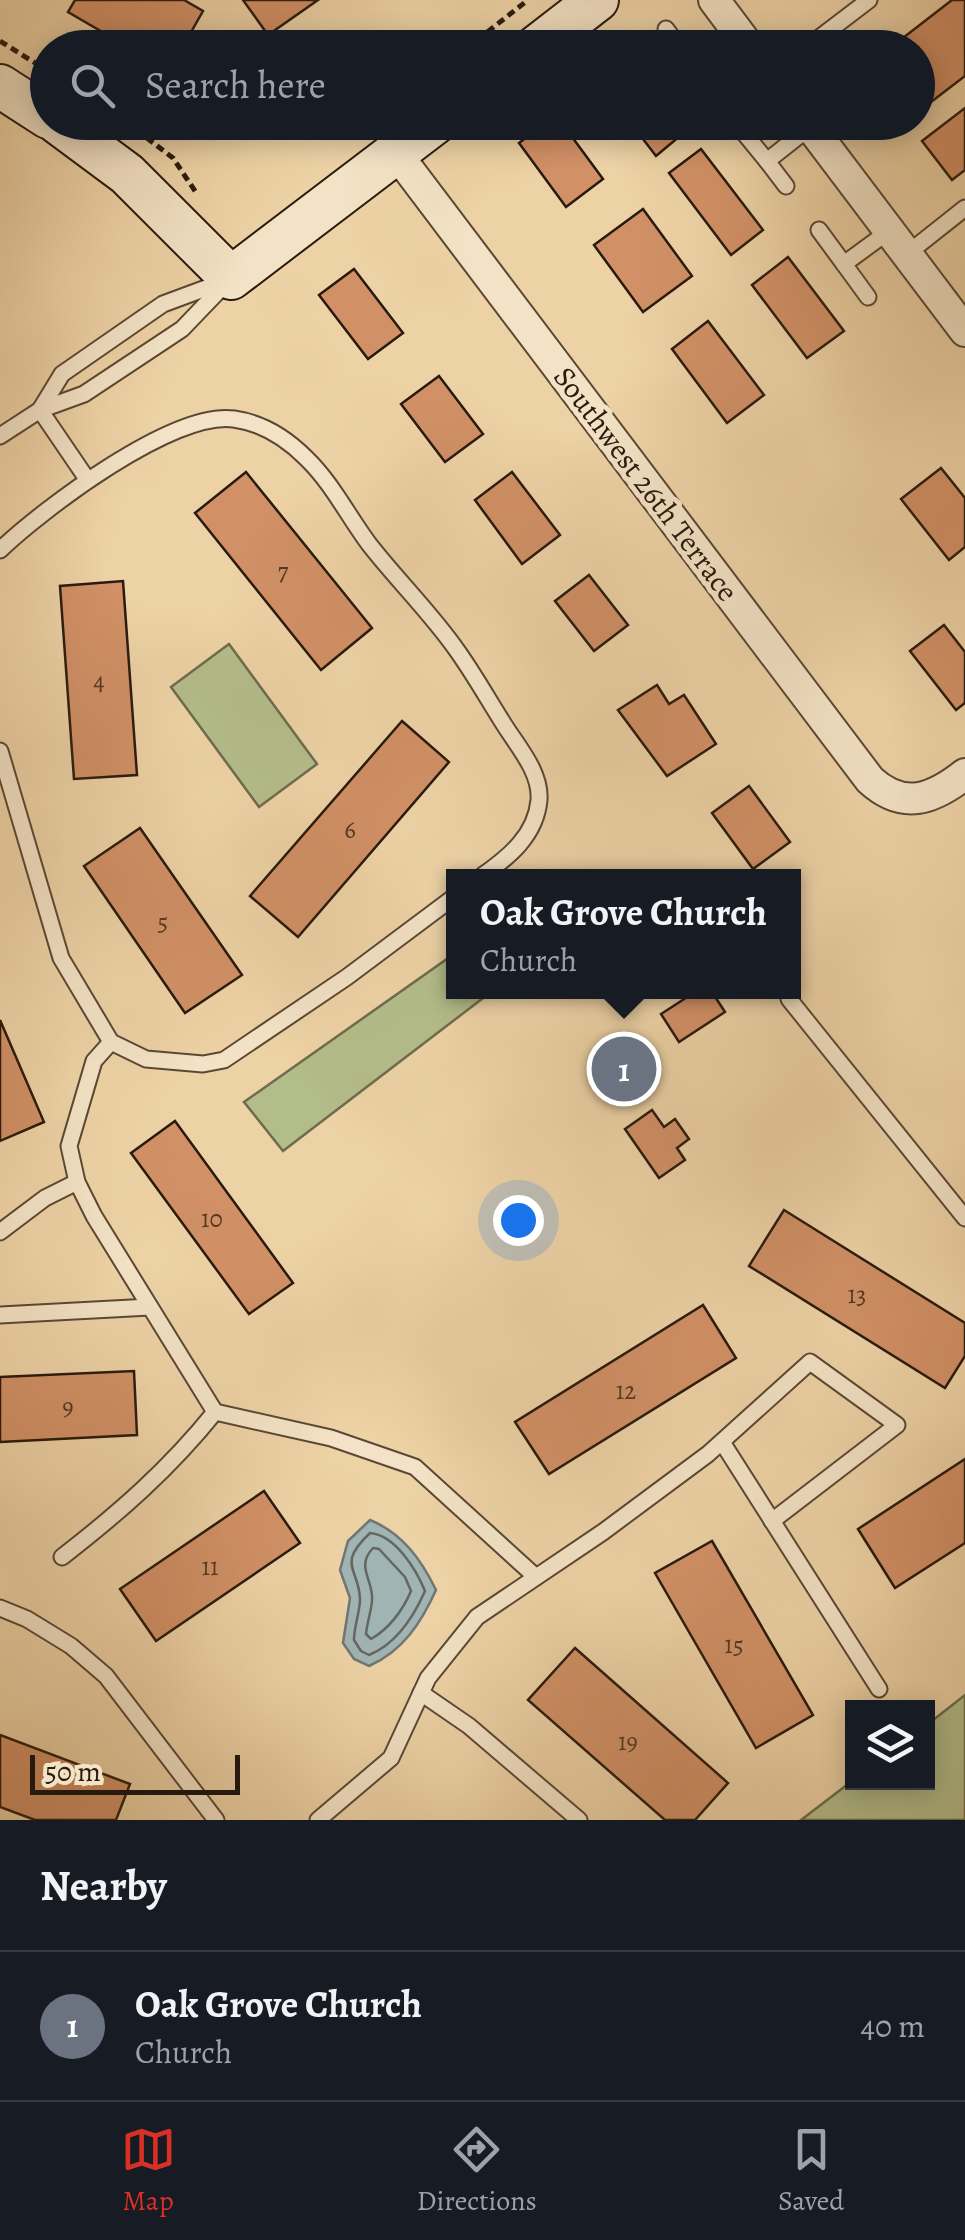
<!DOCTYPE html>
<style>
:root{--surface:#171b24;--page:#20242c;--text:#f1f3f6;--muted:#9ea1a6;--line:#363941;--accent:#d93025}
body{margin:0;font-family:Alegreya,serif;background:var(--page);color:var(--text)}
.controls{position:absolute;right:30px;bottom:30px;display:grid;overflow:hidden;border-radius:0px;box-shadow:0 5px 25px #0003}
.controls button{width:90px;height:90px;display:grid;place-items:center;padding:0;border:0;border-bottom:2px solid var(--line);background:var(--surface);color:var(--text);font:50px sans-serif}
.scale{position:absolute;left:30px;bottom:25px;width:210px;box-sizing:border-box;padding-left:10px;border:5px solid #291a0e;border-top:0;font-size:28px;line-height:35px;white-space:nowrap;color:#291a0e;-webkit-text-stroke:8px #f3e2c5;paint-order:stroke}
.you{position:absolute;left:518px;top:1220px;width:35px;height:35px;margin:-25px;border:8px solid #fff;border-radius:50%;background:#1a73e8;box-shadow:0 0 0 15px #1a73e833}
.badge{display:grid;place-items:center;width:65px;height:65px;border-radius:50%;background:var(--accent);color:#fff;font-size:32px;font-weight:700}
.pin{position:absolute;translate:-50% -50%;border:5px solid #fff;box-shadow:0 2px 10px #0006}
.popup{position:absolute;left:446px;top:869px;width:355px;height:130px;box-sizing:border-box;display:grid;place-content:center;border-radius:0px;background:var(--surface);filter:drop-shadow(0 2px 8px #0005);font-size:32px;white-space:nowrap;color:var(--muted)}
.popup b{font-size:38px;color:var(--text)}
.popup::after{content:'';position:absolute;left:50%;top:100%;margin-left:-20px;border:20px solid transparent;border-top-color:var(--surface)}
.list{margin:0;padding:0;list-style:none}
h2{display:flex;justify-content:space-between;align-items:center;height:130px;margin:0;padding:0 40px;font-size:42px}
h2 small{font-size:32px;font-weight:400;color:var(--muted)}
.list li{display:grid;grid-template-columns:65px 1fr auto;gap:30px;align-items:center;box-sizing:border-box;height:150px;padding:0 40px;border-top:2px solid var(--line)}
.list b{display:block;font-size:38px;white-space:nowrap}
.list p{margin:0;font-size:32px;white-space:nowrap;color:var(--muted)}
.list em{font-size:32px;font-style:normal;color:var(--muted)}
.icon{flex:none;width:55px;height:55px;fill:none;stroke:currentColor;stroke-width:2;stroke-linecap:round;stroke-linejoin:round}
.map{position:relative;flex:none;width:965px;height:1820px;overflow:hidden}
.search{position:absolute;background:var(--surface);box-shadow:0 5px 25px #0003;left:30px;right:30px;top:30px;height:110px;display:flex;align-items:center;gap:25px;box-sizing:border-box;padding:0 35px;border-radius:55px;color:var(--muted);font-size:38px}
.sheet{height:280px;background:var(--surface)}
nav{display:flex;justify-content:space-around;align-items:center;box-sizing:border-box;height:140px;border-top:2px solid var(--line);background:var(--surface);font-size:28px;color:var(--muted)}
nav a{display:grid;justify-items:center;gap:5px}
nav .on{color:var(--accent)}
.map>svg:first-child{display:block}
.green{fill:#b3bd8a;stroke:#6e6c4c;stroke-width:2.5}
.water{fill:#a0b4b4;stroke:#707672;stroke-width:2.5}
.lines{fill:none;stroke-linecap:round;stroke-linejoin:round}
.shore{stroke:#646761;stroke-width:2.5}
.building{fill:#d19066;stroke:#291a0e;stroke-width:2.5}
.lane-casing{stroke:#5a4834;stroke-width:19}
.street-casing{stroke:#5a4834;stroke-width:34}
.secondary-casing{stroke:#291a0e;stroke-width:46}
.path{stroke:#291a0e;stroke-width:5;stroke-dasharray:8 5;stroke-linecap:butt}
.lane{stroke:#f3e2c5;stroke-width:15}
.street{stroke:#f3e2c5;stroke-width:30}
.secondary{stroke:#f3e2c5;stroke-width:42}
.labels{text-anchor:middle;stroke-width:10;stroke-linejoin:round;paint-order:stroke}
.number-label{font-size:25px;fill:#533824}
.street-label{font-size:30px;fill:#291a0e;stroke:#f3e2c5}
</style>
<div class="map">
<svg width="965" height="1820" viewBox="0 0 965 1820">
<rect width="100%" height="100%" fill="#edd2a6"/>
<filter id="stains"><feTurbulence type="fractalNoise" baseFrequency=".002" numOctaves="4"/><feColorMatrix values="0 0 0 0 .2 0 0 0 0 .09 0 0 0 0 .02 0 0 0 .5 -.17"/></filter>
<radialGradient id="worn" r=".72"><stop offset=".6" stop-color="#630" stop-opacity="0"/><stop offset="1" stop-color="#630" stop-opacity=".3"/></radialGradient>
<g class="green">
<polygon points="229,644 317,764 259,807 171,687"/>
<polygon points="454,954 454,992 491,992 283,1151 244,1102"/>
<polygon points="965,1695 965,1820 801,1820 852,1781 928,1782 928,1724"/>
</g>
<path class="water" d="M370 1520C402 1533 421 1559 436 1590 421 1623 403 1651 369 1666L354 1659 343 1643 350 1598 340 1570 348 1541Z"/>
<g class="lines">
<g class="shore">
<path d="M370 1533C395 1535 416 1569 425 1591 414 1616 396 1644 369 1655L361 1651 354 1640C354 1626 360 1612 360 1599 359 1568 336 1565 370 1533Z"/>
<path d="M373 1548 379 1549 405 1577 411 1591C403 1610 389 1629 371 1639L366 1634C367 1623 371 1612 372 1601 374 1580 355 1567 373 1548Z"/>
</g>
</g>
<g class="building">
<polygon points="75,0 184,0 203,11 182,48 130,48 68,12"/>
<polygon points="243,0 318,0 268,35"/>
<polygon points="952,0 965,0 965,76 918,112 918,48 890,48"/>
<polygon points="965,108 965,170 952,180 922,141"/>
<polygon points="547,122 561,122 603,179 566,207 519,143"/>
<polygon points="630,122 679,122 686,131 656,156"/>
<polygon points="701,149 763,230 731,255 669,173"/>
<polygon points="643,209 692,276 643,312 594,245"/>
<polygon points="788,257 844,331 807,358 752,285"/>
<polygon points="354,269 403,333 368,359 319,295"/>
<polygon points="708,321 764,395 727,423 672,349"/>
<polygon points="439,376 483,434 445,462 401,404"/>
<polygon points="941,468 965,498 965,547 949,560 901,499"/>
<polygon points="246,472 372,628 321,670 195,513"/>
<polygon points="512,472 560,535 522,564 475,500"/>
<polygon points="589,575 628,625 594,651 555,601"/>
<polygon points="123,581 137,775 74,779 60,586"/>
<polygon points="944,625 965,652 965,703 956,710 910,651"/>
<polygon points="657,685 669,704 684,695 716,744 667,776 618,710"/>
<polygon points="402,721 449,762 298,937 250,896"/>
<polygon points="749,786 790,842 753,869 712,813"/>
<polygon points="140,828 242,975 185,1013 84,866"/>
<polygon points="695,992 712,992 725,1012 679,1042 661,1014"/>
<polygon points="0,1020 44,1122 0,1141"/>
<polygon points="652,1110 664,1127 675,1119 689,1139 677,1148 685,1160 659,1178 625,1129"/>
<polygon points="175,1121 293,1283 249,1314 131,1153"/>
<polygon points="784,1210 965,1323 965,1356 945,1388 749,1266"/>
<polygon points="703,1305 736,1358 549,1474 515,1422"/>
<polygon points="134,1371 137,1435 0,1442 0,1377"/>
<polygon points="965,1459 965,1543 895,1588 858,1529"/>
<polygon points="264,1491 300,1543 156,1641 120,1589"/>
<polygon points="712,1541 813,1715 756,1748 655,1573"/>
<polygon points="575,1648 728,1783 695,1820 665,1820 528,1700"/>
<polygon points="0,1735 130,1784 116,1820 35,1820 0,1807"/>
</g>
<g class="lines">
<defs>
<g id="lane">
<polyline points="666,29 680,48"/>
<polyline points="709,48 735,28"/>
<polyline points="806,48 869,0"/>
<polyline points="740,128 767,161"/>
<polyline points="786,186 767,161 810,127"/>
<polyline points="819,230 844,264 889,231"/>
<polyline points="907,254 965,208"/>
<polyline points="844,264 868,297"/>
<polyline points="40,410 62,374 163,304 225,281"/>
<polyline points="40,410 87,479"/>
<polyline points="0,436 40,410 84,394 182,329 230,279"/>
<path d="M0 550C43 509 174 410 234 419 262 423 287 439 306 458 332 483 348 516 369 544 397 580 430 612 456 649 474 674 489 701 505 726 519 748 541 773 539 800 536 835 509 857 482 876"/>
<polyline points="0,751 61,958 111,1042 146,1059 203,1064 224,1060 347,977 454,897"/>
<polyline points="789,999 965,1218"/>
<polyline points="0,1232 45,1198 77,1182"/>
<polyline points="0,1315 150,1307"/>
<polyline points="215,1412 331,1438 415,1467 536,1577"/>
<polyline points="722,1442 879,1689"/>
<path d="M62 1557C120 1512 169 1469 215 1412L94 1216 77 1182 69 1146 94 1061 111 1042"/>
<polyline points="0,1608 27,1619 71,1646 106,1676 216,1820"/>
<polyline points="421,1693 469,1726 579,1820"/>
<polyline points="318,1820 391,1758 428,1678 477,1617 603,1532 708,1454 810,1362 897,1425 772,1521"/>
</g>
<g id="street">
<polyline points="714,0 750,48"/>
<polyline points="807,122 965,331"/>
<path d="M396 153 870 780C904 811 933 799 965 774"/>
</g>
<g id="secondary">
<polyline points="535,48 597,0"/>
<polyline points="0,86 48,117"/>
<polyline points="57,122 127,174 231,278 436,122"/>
</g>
</defs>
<use href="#lane" class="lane-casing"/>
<use href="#street" class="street-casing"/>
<use href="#secondary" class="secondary-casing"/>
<g class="path">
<polyline points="0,41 48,71"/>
<polyline points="467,48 528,0"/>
<polyline points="126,122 173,158 197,194"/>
</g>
<use href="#lane" class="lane"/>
<use href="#street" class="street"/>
<use href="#secondary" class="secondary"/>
</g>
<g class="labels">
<g class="number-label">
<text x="283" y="580">7</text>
<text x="99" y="690">4</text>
<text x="350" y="838">6</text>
<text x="163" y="930">5</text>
<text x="212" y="1227">10</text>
<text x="857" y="1303">13</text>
<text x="626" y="1399">12</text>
<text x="68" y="1415">9</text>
<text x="210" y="1575">11</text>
<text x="734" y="1653">15</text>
<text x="628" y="1750">19</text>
</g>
<g class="street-label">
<text transform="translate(646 484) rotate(53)" y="10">Southwest 26th Terrace</text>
</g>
</g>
<rect width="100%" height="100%" filter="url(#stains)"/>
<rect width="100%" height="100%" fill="url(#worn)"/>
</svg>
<div class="controls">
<button><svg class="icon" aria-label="layers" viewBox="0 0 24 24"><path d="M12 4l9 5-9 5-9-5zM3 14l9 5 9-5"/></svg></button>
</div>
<div class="scale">50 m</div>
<div class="you"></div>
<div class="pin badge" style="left:624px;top:1069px;background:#6b7280">1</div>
<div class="popup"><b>Oak Grove Church</b>Church</div>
<div class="search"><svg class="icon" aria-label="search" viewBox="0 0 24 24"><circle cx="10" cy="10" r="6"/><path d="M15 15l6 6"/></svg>Search here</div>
</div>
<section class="sheet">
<h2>Nearby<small></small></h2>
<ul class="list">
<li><span class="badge" style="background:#6b7280">1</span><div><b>Oak Grove Church</b><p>Church</p></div><em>40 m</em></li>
</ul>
</section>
<nav>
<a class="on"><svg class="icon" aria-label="map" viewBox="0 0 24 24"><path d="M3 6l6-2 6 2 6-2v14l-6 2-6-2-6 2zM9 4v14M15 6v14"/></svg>Map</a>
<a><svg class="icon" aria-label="directions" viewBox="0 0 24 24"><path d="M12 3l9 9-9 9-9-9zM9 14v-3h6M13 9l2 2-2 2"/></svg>Directions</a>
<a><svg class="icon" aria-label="saved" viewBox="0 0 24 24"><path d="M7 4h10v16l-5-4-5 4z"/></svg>Saved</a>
</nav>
